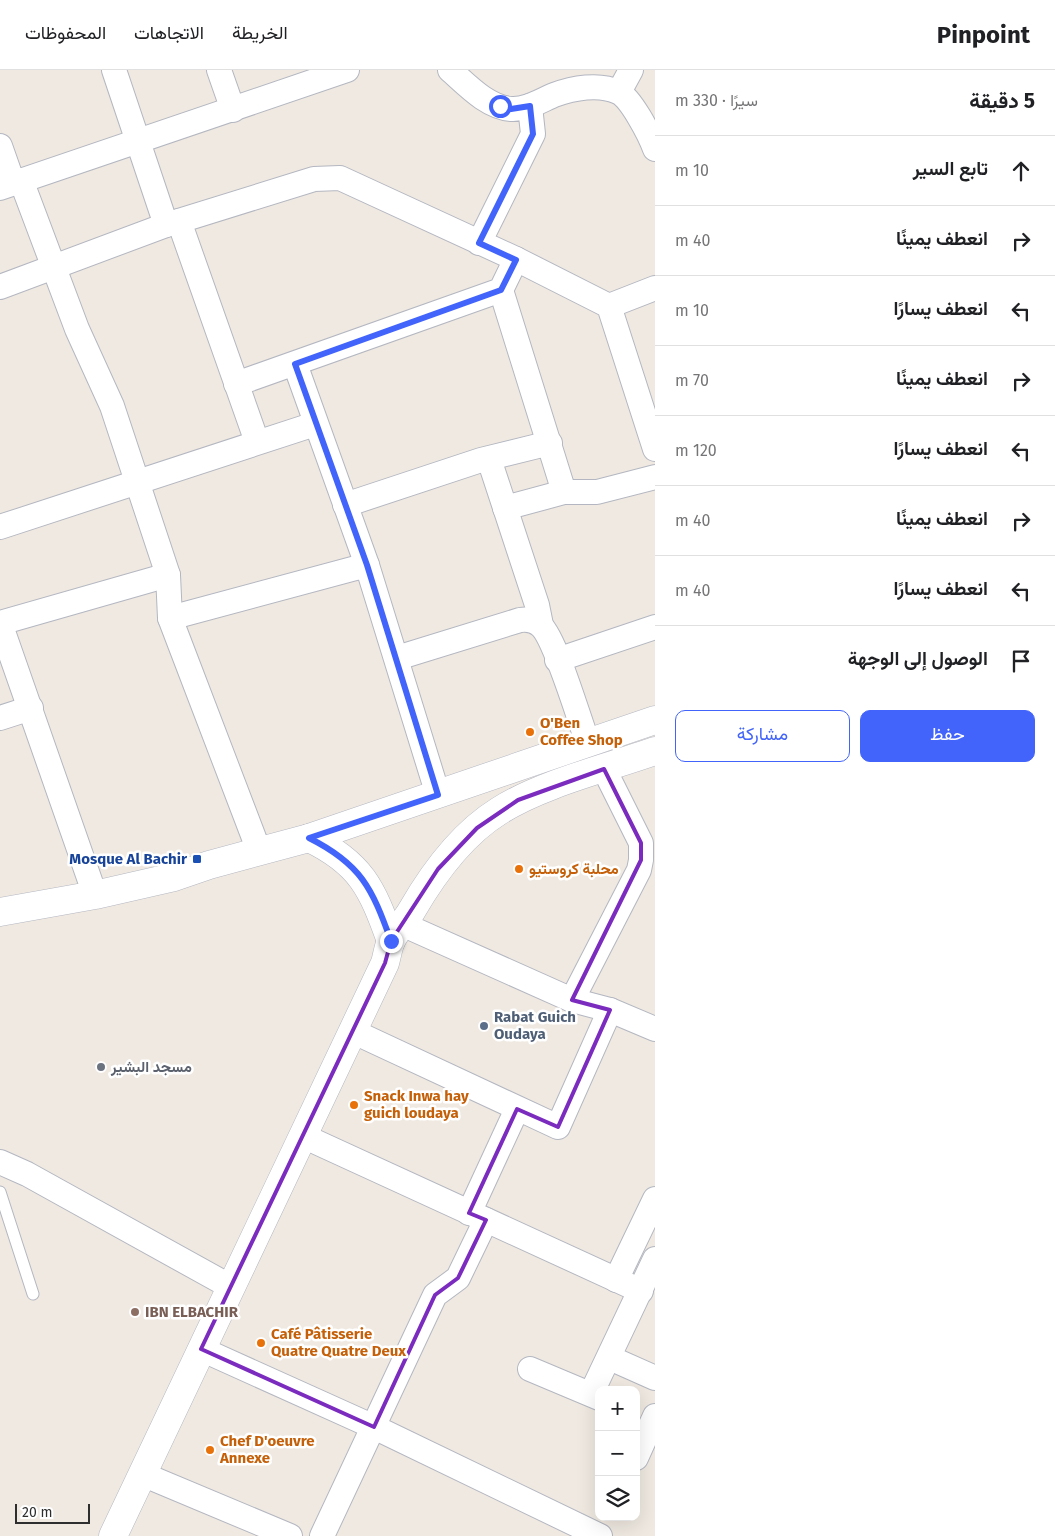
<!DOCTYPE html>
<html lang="ar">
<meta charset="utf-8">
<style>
:root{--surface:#fff;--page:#f2f2f2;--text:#202124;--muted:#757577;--line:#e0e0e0;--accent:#4264fb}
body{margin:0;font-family:"Fira Sans",Vazirmatn,sans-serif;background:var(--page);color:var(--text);direction:rtl}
.controls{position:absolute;right:15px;bottom:15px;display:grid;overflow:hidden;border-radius:10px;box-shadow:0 5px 20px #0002}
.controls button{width:45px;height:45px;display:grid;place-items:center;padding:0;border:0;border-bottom:1px solid var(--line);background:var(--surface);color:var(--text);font:25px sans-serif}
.scale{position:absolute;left:15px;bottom:12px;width:75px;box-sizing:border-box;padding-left:5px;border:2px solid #2e2e2e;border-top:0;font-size:14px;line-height:18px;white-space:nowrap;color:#2e2e2e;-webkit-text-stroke:4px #fff;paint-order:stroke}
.stop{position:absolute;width:15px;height:15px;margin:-11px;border:4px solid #4264fb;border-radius:50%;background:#fff}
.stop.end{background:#4264fb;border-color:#fff;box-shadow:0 1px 5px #0008}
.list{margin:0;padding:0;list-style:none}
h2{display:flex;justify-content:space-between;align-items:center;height:65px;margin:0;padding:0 20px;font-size:21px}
h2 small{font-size:16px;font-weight:400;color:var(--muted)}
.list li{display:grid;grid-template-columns:32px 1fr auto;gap:15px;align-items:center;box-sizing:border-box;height:70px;padding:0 20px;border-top:1px solid var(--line)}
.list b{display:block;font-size:19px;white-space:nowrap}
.list em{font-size:16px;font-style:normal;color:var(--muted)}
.actions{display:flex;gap:10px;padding:15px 20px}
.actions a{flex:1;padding:11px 0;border:1px solid var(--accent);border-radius:10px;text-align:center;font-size:18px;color:var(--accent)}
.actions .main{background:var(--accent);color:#fff}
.icon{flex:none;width:28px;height:28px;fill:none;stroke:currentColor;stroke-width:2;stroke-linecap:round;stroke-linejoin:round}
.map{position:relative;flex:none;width:655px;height:1466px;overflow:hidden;direction:ltr}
header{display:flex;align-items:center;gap:30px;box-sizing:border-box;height:70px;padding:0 25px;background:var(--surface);border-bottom:1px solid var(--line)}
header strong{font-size:24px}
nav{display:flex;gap:28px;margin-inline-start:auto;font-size:18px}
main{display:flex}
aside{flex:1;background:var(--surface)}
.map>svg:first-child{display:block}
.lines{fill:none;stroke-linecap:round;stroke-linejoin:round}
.service-casing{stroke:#b4b7c1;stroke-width:13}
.minor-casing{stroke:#b4b7c1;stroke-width:26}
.tertiary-casing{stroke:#b4b7c1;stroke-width:29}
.service{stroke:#fff;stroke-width:11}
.minor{stroke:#fff;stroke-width:24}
.tertiary{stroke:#fff;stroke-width:28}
.route{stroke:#4264fb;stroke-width:6}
.marked{fill:none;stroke:#7b2cbf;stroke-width:4;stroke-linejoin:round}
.food-dot{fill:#e8710a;stroke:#fff;stroke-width:2}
.transit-dot{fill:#1a4fb4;stroke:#fff;stroke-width:2}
.service-dot{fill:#5c6f8a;stroke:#fff;stroke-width:2}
.worship-dot{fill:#6b7280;stroke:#fff;stroke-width:2}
.education-dot{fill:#8d6e63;stroke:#fff;stroke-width:2}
.labels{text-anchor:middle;stroke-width:5;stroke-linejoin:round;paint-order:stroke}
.food-label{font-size:15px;font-weight:bold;fill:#c56008;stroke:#fff;text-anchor:start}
.transit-label{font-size:15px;font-weight:bold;fill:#164399;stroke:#fff;text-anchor:end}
.service-label{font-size:15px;font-weight:bold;fill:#4e5e75;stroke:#fff;text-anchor:start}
.worship-label{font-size:15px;font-weight:bold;fill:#5b616d;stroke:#fff;text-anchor:start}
.education-label{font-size:15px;font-weight:bold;fill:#785e54;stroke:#fff;text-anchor:start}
</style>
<header>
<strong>Pinpoint</strong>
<nav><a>الخريطة</a><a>الاتجاهات</a><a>المحفوظات</a></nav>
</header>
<main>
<aside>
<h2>5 دقيقة<small>سيرًا · 330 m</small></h2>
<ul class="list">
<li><svg class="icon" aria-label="ahead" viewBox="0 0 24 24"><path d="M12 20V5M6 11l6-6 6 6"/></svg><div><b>تابع السير</b></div><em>10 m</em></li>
<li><svg class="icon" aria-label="right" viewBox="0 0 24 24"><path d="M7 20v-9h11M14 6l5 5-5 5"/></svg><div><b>انعطف يمينًا</b></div><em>40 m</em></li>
<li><svg class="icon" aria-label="left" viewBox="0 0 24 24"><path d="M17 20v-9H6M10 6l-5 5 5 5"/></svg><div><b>انعطف يسارًا</b></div><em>10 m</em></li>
<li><svg class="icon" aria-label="right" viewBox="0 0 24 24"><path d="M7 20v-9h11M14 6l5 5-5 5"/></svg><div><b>انعطف يمينًا</b></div><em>70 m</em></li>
<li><svg class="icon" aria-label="left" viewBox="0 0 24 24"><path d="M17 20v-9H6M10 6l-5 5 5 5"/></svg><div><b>انعطف يسارًا</b></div><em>120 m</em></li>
<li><svg class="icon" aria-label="right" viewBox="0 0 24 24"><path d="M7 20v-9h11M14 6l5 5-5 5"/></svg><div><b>انعطف يمينًا</b></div><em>40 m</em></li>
<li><svg class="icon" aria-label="left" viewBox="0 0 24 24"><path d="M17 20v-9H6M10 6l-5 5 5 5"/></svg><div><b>انعطف يسارًا</b></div><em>40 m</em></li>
<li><svg class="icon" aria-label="arrive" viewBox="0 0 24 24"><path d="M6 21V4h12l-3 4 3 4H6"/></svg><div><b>الوصول إلى الوجهة</b></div></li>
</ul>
<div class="actions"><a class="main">حفظ</a><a>مشاركة</a></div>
</aside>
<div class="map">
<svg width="655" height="1466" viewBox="0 0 655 1466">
<rect width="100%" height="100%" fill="#efe9e1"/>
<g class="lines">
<defs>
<polyline id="service" points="0,1122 33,1224"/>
<g id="minor">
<polyline points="114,0 166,155"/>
<polyline points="219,0 233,40"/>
<path d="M450 0C467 15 487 37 511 39 526 40 540 31 554 25 573 18 599 13 618 22 631 28 650 65 655 79"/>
<polyline points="619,22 631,0"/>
<polyline points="0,76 13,113"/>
<polyline points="21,110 77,259 112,336 168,505 170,548 259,781"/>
<polyline points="0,118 347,0"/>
<polyline points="179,151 257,372"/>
<polyline points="479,173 533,64 530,36"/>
<polyline points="0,217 166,155 314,109 340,108 516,189 609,236 655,379"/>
<polyline points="501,220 564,422"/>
<polyline points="609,236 655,218"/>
<polyline points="295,294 367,495"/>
<polyline points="236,314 501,220 516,189"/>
<polyline points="489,389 537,535 541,555"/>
<polyline points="345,435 481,390 550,373"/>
<polyline points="505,438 564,422 597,422 655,407"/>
<polyline points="0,457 315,354"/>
<polyline points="170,548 367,495 438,725"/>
<polyline points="0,553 95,825"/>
<polyline points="0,553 168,505"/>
<path d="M397 588 520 550C527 549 535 550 541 556 556 570 579 650 588 673"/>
<polyline points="557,590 655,557"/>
<polyline points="0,648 31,638"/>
<polyline points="404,855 572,930 610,940 655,959"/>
<polyline points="572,930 639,800 641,790 641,773 604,699"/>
<polyline points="352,961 558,1057 610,940"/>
<polyline points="303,1066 641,1221"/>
<polyline points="0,1092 27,1104 231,1217"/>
<polyline points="469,1143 517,1039"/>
<polyline points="616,1210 655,1129"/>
<polyline points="201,1279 374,1357 600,1466"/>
<polyline points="610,1288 655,1308"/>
<polyline points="530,1299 599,1328"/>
<polyline points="591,1324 655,1189"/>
<polyline points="636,1388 655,1346"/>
<polyline points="142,1404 290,1466"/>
<polyline points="322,1466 435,1225 458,1208 486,1150"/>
</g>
<g id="tertiary">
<path d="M309 768C361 793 372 818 391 871"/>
<polyline points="0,842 95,825 174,807 209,795 309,768 655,650"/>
<path d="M113 1466 385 893C387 886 388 878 391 871 396 860 406 851 412 840 434 802 462 764 499 741 541 714 607 698 655 681"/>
</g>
</defs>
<use href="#service" class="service-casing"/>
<use href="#minor" class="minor-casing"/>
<use href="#tertiary" class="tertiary-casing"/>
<use href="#service" class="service"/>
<use href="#minor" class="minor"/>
<use href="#tertiary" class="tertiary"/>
</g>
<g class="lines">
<path class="route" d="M391 871C372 818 361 794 309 768L438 725 367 495 295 294 501 220 516 190 479 173 533 64 530 36 511 39 500 36"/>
</g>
<path class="marked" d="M604 699 641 773V790L572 930 610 940 558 1057 517 1039 469 1143 486 1150 458 1208 435 1225 374 1357 201 1279 385 893 391 871 438 799 477 758 518 730Z"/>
<g class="food-dot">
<circle cx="530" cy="662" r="5"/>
<circle cx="519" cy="799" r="5"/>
<circle cx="354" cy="1035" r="5"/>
<circle cx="261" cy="1273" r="5"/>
<circle cx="210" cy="1380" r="5"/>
</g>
<rect class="transit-dot" x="192" y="784" width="10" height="10" rx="2.5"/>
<circle class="service-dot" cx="484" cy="956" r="5"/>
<circle class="worship-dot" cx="101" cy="997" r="5"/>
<circle class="education-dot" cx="135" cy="1242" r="5"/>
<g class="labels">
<g class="food-label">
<text x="540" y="658">O'Ben<tspan x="540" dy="17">Coffee Shop</tspan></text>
<text x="529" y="804">محلبة كروستيو</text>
<text x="364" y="1031">Snack Inwa hay<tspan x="364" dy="17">guich loudaya</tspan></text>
<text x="271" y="1269">Café Pâtisserie<tspan x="271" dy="17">Quatre Quatre Deux</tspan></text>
<text x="220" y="1376">Chef D'oeuvre<tspan x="220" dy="17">Annexe</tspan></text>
</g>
<g class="transit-label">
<text x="187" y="794">Mosque Al Bachir</text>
</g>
<g class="service-label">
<text x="494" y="952">Rabat Guich<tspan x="494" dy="17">Oudaya</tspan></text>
</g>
<g class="worship-label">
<text x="111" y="1002">مسجد البشير</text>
</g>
<g class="education-label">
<text x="145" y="1247">IBN ELBACHIR</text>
</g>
</g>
</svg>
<div class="controls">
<button>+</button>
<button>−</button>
<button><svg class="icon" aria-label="layers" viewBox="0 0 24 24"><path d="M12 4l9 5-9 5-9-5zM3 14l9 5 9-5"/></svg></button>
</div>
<div class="scale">20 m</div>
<div class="stop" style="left:500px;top:36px"></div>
<div class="stop end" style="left:391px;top:871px"></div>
</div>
</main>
